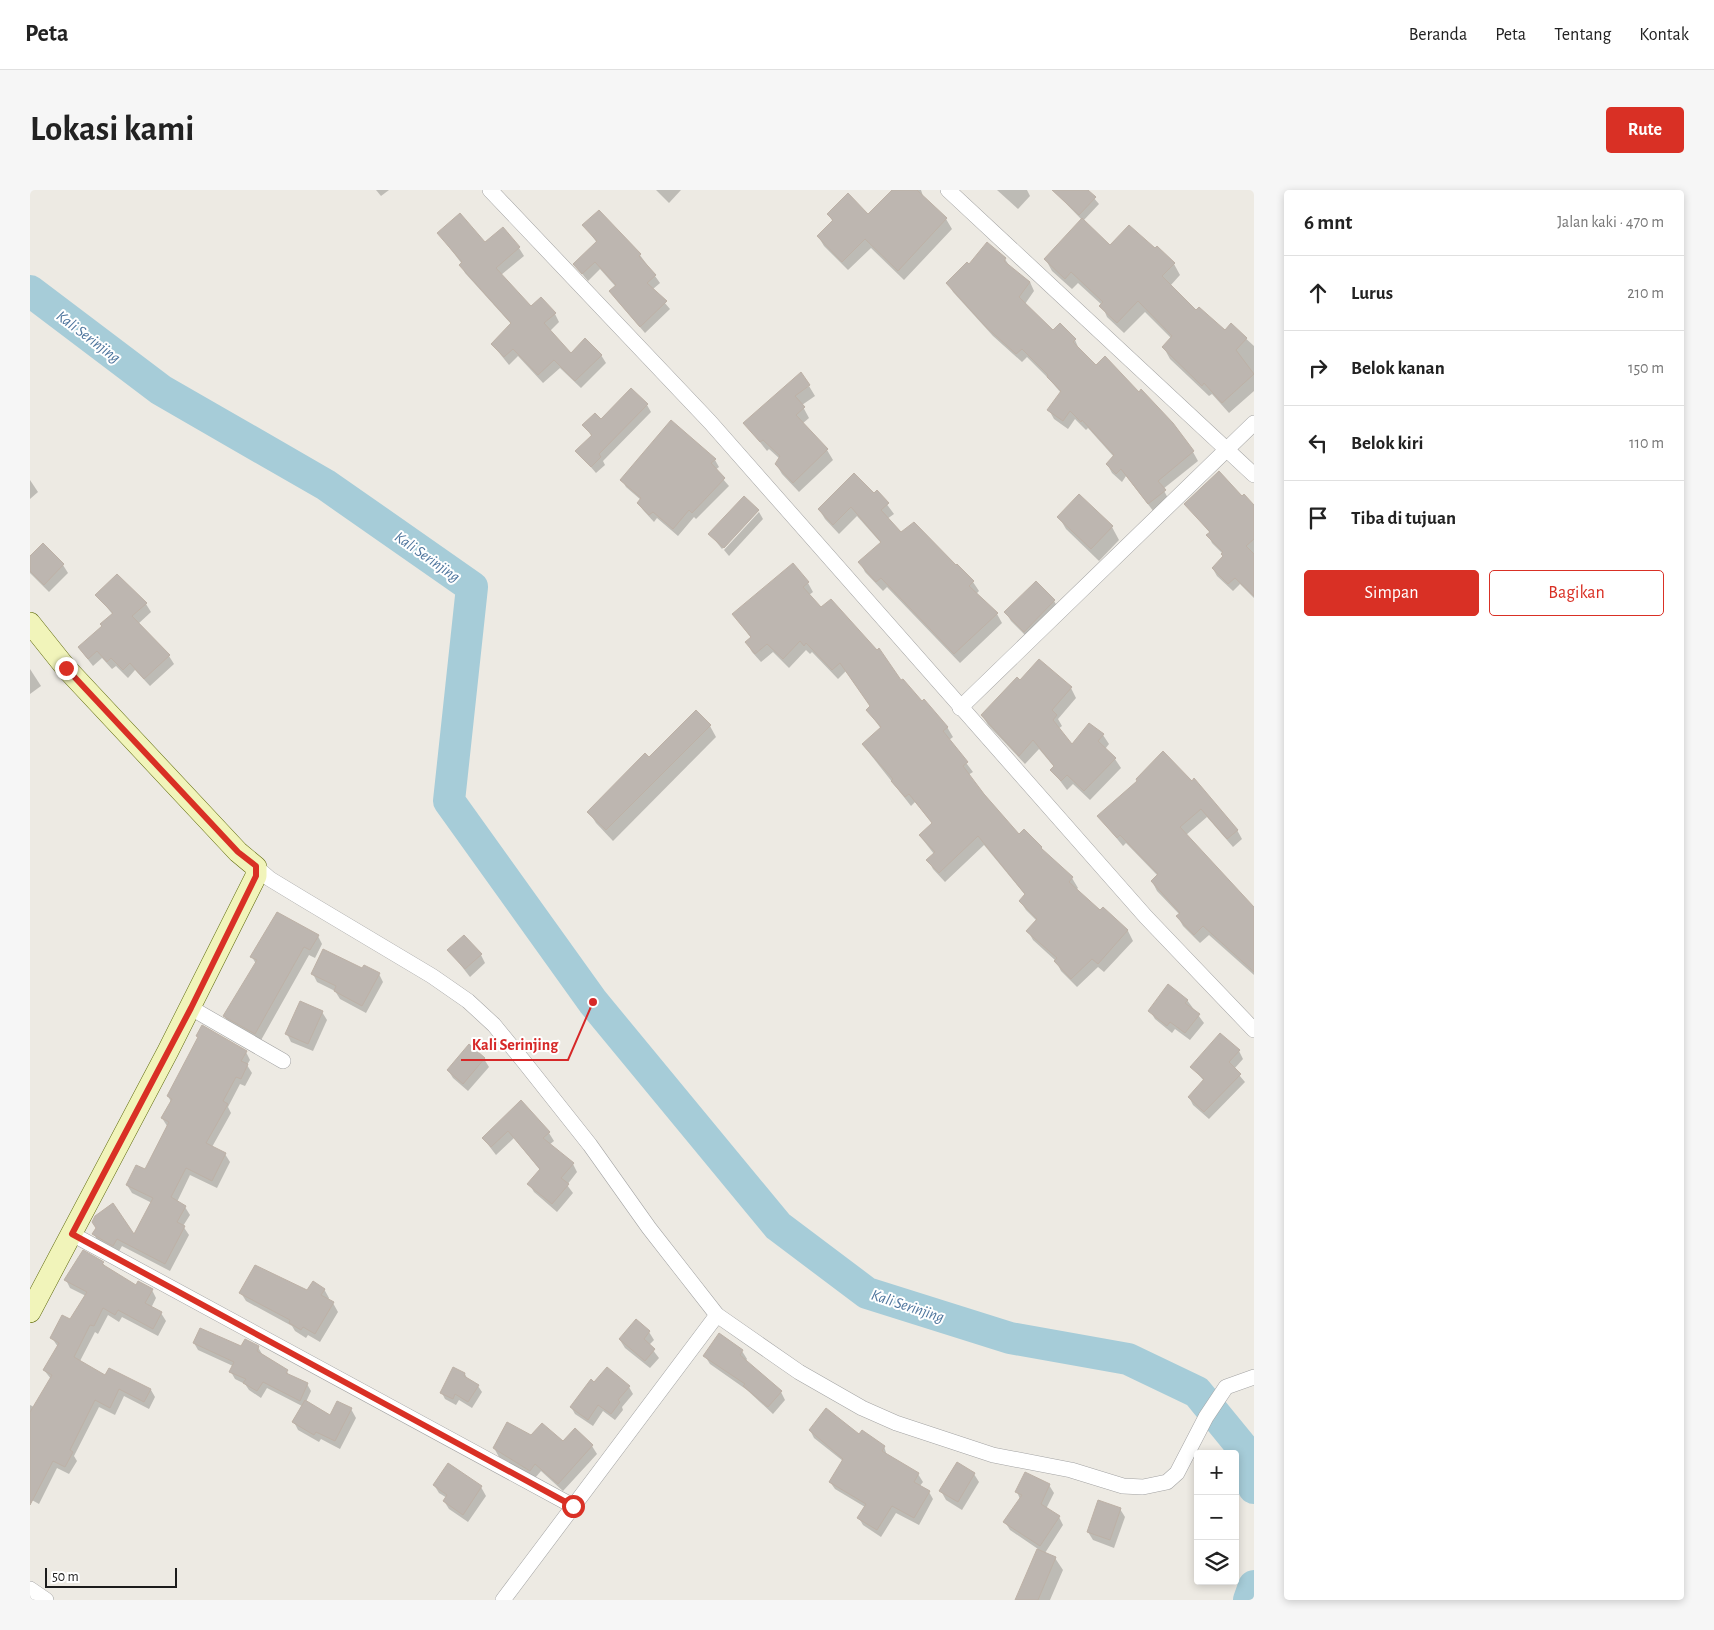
<!DOCTYPE html>
<html lang="id">
<meta charset="utf-8">
<style>
:root{--surface:#fff;--page:#f6f6f6;--text:#222;--muted:#767676;--line:#e0e0e0;--accent:#d93025}
body{margin:0;font-family:"Alegreya Sans",sans-serif;background:var(--page);color:var(--text)}
.controls{position:absolute;right:15px;bottom:15px;display:grid;overflow:hidden;border-radius:5px;box-shadow:0 2px 8px #0003}
.controls button{width:45px;height:45px;display:grid;place-items:center;padding:0;border:0;border-bottom:1px solid var(--line);background:var(--surface);color:var(--text);font:25px sans-serif}
.scale{position:absolute;left:15px;bottom:12px;width:132px;box-sizing:border-box;padding-left:5px;border:2px solid #1c1c1c;border-top:0;font-size:14px;line-height:18px;white-space:nowrap;color:#1c1c1c;-webkit-text-stroke:4px #fff;paint-order:stroke}
.stop{position:absolute;width:15px;height:15px;margin:-11px;border:4px solid #d93025;border-radius:50%;background:#fff}
.stop.end{background:#d93025;border-color:#fff;box-shadow:0 1px 5px #0008}
.list{margin:0;padding:0;list-style:none}
h2{display:flex;justify-content:space-between;align-items:center;height:65px;margin:0;padding:0 20px;font-size:21px}
h2 small{font-size:16px;font-weight:400;color:var(--muted)}
.list li{display:grid;grid-template-columns:32px 1fr auto;gap:15px;align-items:center;box-sizing:border-box;height:75px;padding:0 20px;border-top:1px solid var(--line)}
.list b{display:block;font-size:19px;white-space:nowrap}
.list em{font-size:16px;font-style:normal;color:var(--muted)}
.actions{display:flex;gap:10px;padding:15px 20px}
.actions a{flex:1;padding:11px 0;border:1px solid var(--accent);border-radius:5px;text-align:center;font-size:18px;color:var(--accent)}
.actions .main{background:var(--accent);color:#fff}
.icon{flex:none;width:28px;height:28px;fill:none;stroke:currentColor;stroke-width:2;stroke-linecap:round;stroke-linejoin:round}
.map{position:relative;flex:none;width:1224px;height:1410px;overflow:hidden;border-radius:5px}
header{display:flex;align-items:center;gap:30px;box-sizing:border-box;height:70px;padding:0 25px;background:var(--surface);border-bottom:1px solid var(--line)}
header strong{font-size:24px}
nav{display:flex;gap:28px;margin-inline-start:auto;font-size:18px}
.intro{display:flex;align-items:center;justify-content:space-between;box-sizing:border-box;height:120px;padding:0 30px}
h1{margin:0;font-size:35px}
.button{padding:12px 22px;border-radius:5px;background:var(--accent);color:#fff;font-size:18px;font-weight:700}
main{display:flex;gap:30px;padding:0 30px}
aside{flex:1;background:var(--surface);border-radius:5px;box-shadow:0 2px 8px #0003}
.map>svg:first-child{display:block}
.shadow{fill:#0003}
.lines{fill:none;stroke-linecap:round;stroke-linejoin:round}
.river{stroke:#a6ccd8;stroke-width:32}
.building{fill:#bdb6b0;stroke:#bdb1a6}
.street-casing{stroke:#a3a3a3;stroke-width:16}
.secondary-casing{stroke:#5f6a0d;stroke-width:22}
.street{stroke:#fff;stroke-width:15}
.secondary{stroke:#f1f4ba;stroke-width:21}
.route{stroke:#d93025;stroke-width:6}
.labels{text-anchor:middle;stroke-width:4;stroke-linejoin:round;paint-order:stroke}
.water-label{font-size:16px;font-style:italic;fill:#4e759d;stroke:#fff}
.leader{fill:none;stroke:#d62828;stroke-width:2}
.callout-dot{fill:#d62828;stroke:#fff;stroke-width:2}
.callout-label{font-size:16px;text-anchor:middle;font-weight:bold;fill:#d62828;stroke:#fff;stroke-width:4;stroke-linejoin:round;paint-order:stroke}
</style>
<header>
<strong>Peta</strong>
<nav><a>Beranda</a><a>Peta</a><a>Tentang</a><a>Kontak</a></nav>
</header>
<div class="intro"><h1>Lokasi kami</h1><a class="button">Rute</a></div>
<main>
<div class="map">
<svg width="1224" height="1410" viewBox="0 0 1224 1410">
<rect width="100%" height="100%" fill="#edeae3"/>
<g class="shadow">
<polygon points="346,0 359,0 351,6"/>
<polygon points="626,0 651,0 639,13"/>
<polygon points="864,0 891,0 894,9 916,29 922,39 874,90 841,58 818,80 794,56 788,46 803,32 798,24 838,26"/>
<polygon points="967,0 997,0 1000,6 988,19"/>
<polygon points="1023,0 1057,0 1069,14 1053,31 1080,56 1144,74 1150,85 1140,96 1166,122 1195,142 1201,135 1224,156 1224,201 1199,223 1182,204 1179,206 1140,169 1134,158 1142,149 1115,122 1094,143 1077,127 1072,115 1048,93 1042,99 1022,81 1016,70 1052,30"/>
<polygon points="554,35 610,65 630,93 623,99 640,119 615,143 586,109 581,102 586,97 570,79 558,91 544,74 567,53"/>
<polygon points="409,44 455,54 489,58 494,66 471,85 501,118 525,124 529,132 520,141 541,164 571,165 576,173 551,198 530,178 513,193 488,166 479,175 462,154 482,135 435,83 431,75 432,74"/>
<polygon points="975,69 980,77 1000,92 1004,101 995,114 1023,142 1030,135 1045,150 1049,159 1066,176 1109,203 1142,234 1163,262 1168,271 1133,299 1139,310 1124,322 1096,286 1092,292 1082,283 1077,274 1084,267 1058,238 1056,240 1045,229 1038,239 1024,229 1019,220 1031,203 1019,189 997,167 992,172 963,146 923,102 918,93 939,76"/>
<polygon points="779,196 785,206 772,215 779,228 772,234 797,260 803,270 769,302 752,284 746,274 750,269 739,259 737,261 715,233"/>
<polygon points="617,215 621,222 573,271 575,275 566,283 547,261 562,247 554,235"/>
<polygon points="685,270 689,277 685,280 699,296 666,329 664,327 648,346 627,328 624,332 613,320 608,313 611,310 596,297 592,290"/>
<polygon points="0,290 8,302 0,309"/>
<polygon points="847,301 864,324 857,329 871,344 926,377 927,376 943,392 949,401 946,404 967,424 972,433 930,473 857,397 853,401 835,382 830,372 851,353 827,326 809,344 795,329 789,319 844,304"/>
<polygon points="714,308 728,321 692,359 680,344"/>
<polygon points="1211,308 1224,317 1224,408 1210,394 1203,401 1187,386 1183,379 1194,367 1193,364 1182,353 1178,345 1180,343 1156,314"/>
<polygon points="729,322 733,329 699,366 694,360"/>
<polygon points="1029,327 1082,337 1089,350 1069,371 1036,339"/>
<polygon points="13,355 33,375 38,383 19,402 0,383 0,368"/>
<polygon points="87,385 116,414 121,422 108,434 139,466 144,474 120,496 105,480 98,488 86,476 82,479 72,468 63,476 49,458 73,437 83,425 67,405"/>
<polygon points="778,393 783,402 779,405 791,419 917,537 923,547 919,550 943,582 938,585 989,646 1011,657 1015,664 1042,688 1048,698 1046,700 1070,722 1073,719 1098,741 1103,751 1074,782 1068,777 1047,797 1031,781 1026,771 1003,750 998,741 1007,731 996,720 990,711 996,706 954,655 915,692 903,679 898,670 904,664 890,646 903,634 885,612 881,616 833,555 851,539 838,520 841,517 816,481 808,489 782,462 780,464 776,460 759,478 743,462 731,472 722,462 717,453 722,449 703,424"/>
<polygon points="1006,393 1024,411 1029,419 999,449 981,431 976,423"/>
<polygon points="0,479 11,496 0,504"/>
<polygon points="990,492 1041,498 1046,508 1028,529 1032,536 1028,539 1042,556 1073,545 1079,554 1075,559 1085,569 1091,578 1060,610 1043,594 1037,600 1022,580 1025,578 1009,559 995,574 958,535 952,525"/>
<polygon points="680,536 686,547 583,651 566,633 559,622 619,568"/>
<polygon points="1133,563 1207,640 1212,649 1203,657 1177,627 1156,645 1224,719 1224,785 1179,745 1170,753 1153,736 1148,727 1150,725 1127,701 1122,691 1128,686 1096,653 1093,656 1069,627 1108,591"/>
<polygon points="288,746 292,754 285,768 279,765 230,852 199,834 194,826 226,774 222,767"/>
<polygon points="419,760 451,765 455,773 440,787"/>
<polygon points="333,780 349,784 353,792 336,823 310,809 305,801 287,792 283,784"/>
<polygon points="1157,810 1174,833 1160,850 1145,839 1142,843 1125,829 1120,821"/>
<polygon points="292,822 297,830 283,861 261,852 257,844"/>
<polygon points="1209,861 1213,869 1204,879 1215,892 1179,929 1163,915 1159,907 1174,891 1162,877"/>
<polygon points="216,862 220,870 217,875 222,883 215,896 210,894 198,917 201,923 182,957 195,964 200,972 187,998 160,985 147,1012 155,1017 160,1025 153,1036 159,1045 140,1081 92,1056 88,1063 68,1052 64,1044 104,1046 122,1013 102,1003 97,995 116,981 137,936 132,928 141,912 138,906"/>
<polygon points="454,869 459,877 438,901 423,888 418,880"/>
<polygon points="491,912 519,943 524,951 519,955 543,974 547,982 537,995 543,1003 527,1022 504,1002 499,994 510,980 484,948 466,965 453,948"/>
<polygon points="73,1073 76,1078 106,1097 122,1100 126,1108 121,1118 131,1123 136,1131 128,1146 92,1127 89,1132 78,1125 68,1144 65,1142 50,1171 76,1187 121,1200 125,1207 119,1219 94,1206 85,1225 69,1217 44,1266 47,1271 39,1284 27,1278 9,1314 0,1309 0,1215 4,1217 21,1189 14,1180 28,1157 22,1148 41,1130 56,1106 40,1098 36,1090"/>
<polygon points="294,1099 299,1108 298,1110 303,1113 308,1122 290,1152 278,1145 276,1148 265,1141 262,1136 216,1111 211,1103 278,1102"/>
<polygon points="619,1142 624,1150 619,1155 629,1168 620,1178 595,1158 590,1150"/>
<polygon points="164,1153 212,1158 228,1157 232,1164 257,1181 259,1186 277,1194 281,1201 276,1212 301,1226 321,1219 326,1228 310,1259 291,1249 289,1252 268,1240 264,1232 272,1216 237,1198 231,1208 219,1200 215,1194 205,1189 201,1182 203,1176 168,1160"/>
<polygon points="712,1161 717,1169 715,1172 751,1202 755,1210 743,1224 717,1200 680,1174 675,1166"/>
<polygon points="435,1184 438,1190 448,1196 452,1202 442,1218 429,1210 426,1215 415,1209 412,1203"/>
<polygon points="565,1194 599,1197 603,1204 592,1217 593,1220 585,1230 573,1221 563,1236 545,1224 541,1217"/>
<polygon points="780,1240 829,1246 854,1256 857,1266 888,1284 893,1292 889,1297 899,1302 903,1309 889,1335 866,1323 851,1347 833,1335 829,1328 835,1317 805,1299 800,1292 813,1271 784,1248"/>
<polygon points="501,1247 562,1256 567,1264 533,1301 511,1281 505,1288 469,1267 464,1258"/>
<polygon points="944,1284 949,1292 932,1320 916,1310 911,1301"/>
<polygon points="404,1295 451,1297 456,1306 438,1332 419,1319 414,1311 417,1308 409,1303"/>
<polygon points="1019,1295 1024,1303 1016,1319 1029,1327 1033,1335 1015,1363 1025,1368 1033,1380 1020,1410 987,1410 1008,1359 980,1340 975,1332 990,1309 987,1302"/>
<polygon points="1090,1319 1095,1327 1084,1358 1063,1350 1058,1342"/>
</g>
<g class="lines">
<g class="river">
<polyline points="0,101 131,200 296,295 442,397 419,611 563,812 748,1036 837,1103 980,1148 1098,1169 1167,1202 1216,1262 1224,1298"/>
<polyline points="1219,1410 1224,1396"/>
</g>
</g>
<g class="building">
<polygon points="862,0 887,0 917,28 868,81 835,49 812,72 787,46 803,30 797,24 818,3 838,24"/>
<polygon points="1022,0 1058,0 1066,7 1049,25"/>
<polygon points="569,20 611,64 609,66 626,85 617,93 637,111 610,137 579,101 586,95 565,72 552,84 543,74 567,51 552,35"/>
<polygon points="430,23 455,52 473,37 490,57 466,78 501,116 511,107 526,123 514,133 541,163 555,148 572,165 545,191 524,170 508,185 483,159 474,167 461,154 481,133 429,75 432,72 407,43"/>
<polygon points="1052,28 1080,55 1099,35 1125,58 1127,56 1145,73 1132,86 1166,120 1169,117 1195,140 1201,133 1217,148 1206,160 1224,184 1192,213 1174,193 1172,196 1132,157 1142,146 1108,111 1087,133 1069,116 1073,112 1041,82 1035,89 1014,69"/>
<polygon points="957,52 976,68 974,71 1000,92 989,107 1023,140 1030,133 1046,149 1043,152 1066,175 1075,166 1109,202 1111,199 1143,233 1164,261 1128,291 1136,300 1118,314 1091,279 1086,284 1076,274 1084,265 1052,230 1051,232 1040,221 1033,231 1017,220 1031,201 1017,187 1018,185 992,159 986,164 956,137 916,93 937,72 939,74"/>
<polygon points="771,182 780,195 765,206 775,217 766,225 798,259 763,293 745,274 750,266 733,250 730,252 713,233"/>
<polygon points="601,198 618,214 569,264 571,267 561,277 545,261 562,245 552,235 565,223 571,229"/>
<polygon points="641,230 686,269 681,273 695,288 662,323 659,320 643,339 623,322 619,325 607,313 611,308 590,290"/>
<polygon points="1189,281 1212,306 1214,304 1224,315 1224,349 1216,356 1224,364 1224,406 1205,388 1198,394 1182,378 1193,366 1191,364 1193,362 1176,345 1180,342 1154,314"/>
<polygon points="824,283 844,303 847,300 859,313 851,320 871,342 884,332 926,375 927,374 944,391 939,396 968,423 924,464 851,388 846,392 828,372 851,352 821,317 803,335 788,319"/>
<polygon points="1049,304 1083,336 1061,359 1027,327"/>
<polygon points="714,306 729,320 694,358 678,344"/>
<polygon points="13,353 34,374 14,395 0,381 0,366"/>
<polygon points="763,373 779,392 773,397 791,417 801,409 847,460 849,458 871,490 873,489 892,511 894,509 918,537 913,541 938,572 933,576 954,604 989,644 994,639 1012,657 1011,658 1043,687 1039,692 1070,720 1073,717 1098,740 1068,774 1062,769 1041,789 1024,771 1027,768 996,741 1007,729 989,711 995,704 948,646 909,683 896,670 905,662 889,645 902,633 879,604 875,607 861,591 863,589 832,554 851,537 836,520 840,516 810,473 802,480 776,453 774,456 770,451 753,469 737,454 725,464 715,452 721,447 702,424"/>
<polygon points="87,384 117,413 102,426 140,465 114,489 100,473 93,480 81,468 77,472 67,461 58,469 48,457 72,436 70,434 83,423 65,405"/>
<polygon points="1006,391 1025,410 994,442 974,422"/>
<polygon points="1009,469 1042,497 1022,520 1027,525 1023,530 1042,554 1059,533 1074,544 1068,551 1086,568 1054,601 1037,585 1031,591 1020,580 1024,576 1003,550 989,566 951,525 987,487 990,490"/>
<polygon points="666,520 681,535 576,640 557,622 615,563 619,567"/>
<polygon points="1133,561 1162,591 1164,588 1208,640 1197,649 1171,619 1150,637 1224,717 1224,782 1173,736 1164,745 1146,726 1150,723 1121,691 1128,684 1090,645 1087,648 1067,626 1107,591 1106,589"/>
<polygon points="247,722 289,745 280,760 274,757 225,844 193,826 227,770 220,767"/>
<polygon points="434,745 452,764 435,779 417,760"/>
<polygon points="293,759 332,778 334,775 350,783 332,816 304,801 306,796 281,784"/>
<polygon points="1138,794 1158,810 1155,813 1170,824 1155,843 1140,832 1137,836 1118,821"/>
<polygon points="270,811 293,821 278,854 255,844"/>
<polygon points="172,835 217,861 211,871 218,874 211,889 206,887 193,911 198,914 176,953 196,963 182,991 156,978 141,1007 156,1016 147,1032 155,1036 135,1074 87,1049 83,1056 62,1044 66,1038 62,1032 65,1026 83,1013 104,1044 123,1008 96,995 106,975 115,979 139,932 131,928 142,909 137,906 168,847 166,846"/>
<polygon points="1190,843 1210,860 1199,872 1211,884 1174,922 1158,907 1174,889 1160,877"/>
<polygon points="439,854 455,868 433,894 417,880"/>
<polygon points="491,910 520,942 513,948 544,973 531,988 539,994 522,1014 497,994 510,979 478,941 461,957 452,948"/>
<polygon points="53,1060 74,1072 72,1074 106,1095 108,1091 123,1099 115,1113 132,1122 123,1139 88,1120 85,1125 73,1118 64,1136 60,1135 44,1167 75,1185 79,1178 121,1199 114,1212 89,1199 80,1218 65,1210 40,1260 43,1262 35,1277 23,1271 0,1315 0,1222 22,1185 13,1180 29,1153 20,1148 32,1125 40,1129 57,1102 34,1090"/>
<polygon points="225,1075 277,1100 283,1091 295,1099 291,1105 304,1112 285,1144 273,1137 271,1140 259,1133 260,1130 209,1103"/>
<polygon points="606,1129 620,1141 614,1149 625,1159 615,1171 589,1149"/>
<polygon points="170,1138 211,1156 215,1149 229,1156 227,1161 258,1180 256,1183 278,1193 270,1211 233,1192 227,1201 213,1193 216,1189 199,1182 204,1172 163,1153"/>
<polygon points="689,1143 713,1160 710,1165 752,1201 738,1217 713,1196 715,1194 673,1166"/>
<polygon points="423,1177 435,1183 434,1186 449,1195 438,1212 425,1204 423,1209 410,1203"/>
<polygon points="577,1177 600,1196 588,1210 590,1212 581,1224 568,1215 558,1230 540,1217 561,1189 564,1192"/>
<polygon points="275,1210 300,1225 307,1211 322,1218 305,1251 286,1242 284,1245 262,1232"/>
<polygon points="796,1218 829,1244 832,1240 855,1256 852,1261 889,1283 884,1292 900,1301 884,1328 862,1316 847,1340 827,1328 836,1314 799,1292 813,1269 779,1240"/>
<polygon points="477,1232 501,1245 512,1233 533,1251 545,1238 563,1255 528,1294 505,1274 500,1281 463,1258"/>
<polygon points="927,1272 945,1283 928,1312 909,1301"/>
<polygon points="418,1273 452,1296 433,1325 413,1311 417,1305 403,1295"/>
<polygon points="995,1282 1020,1294 1011,1314 1030,1326 1010,1356 973,1332 992,1305 985,1302"/>
<polygon points="1068,1310 1091,1318 1080,1350 1057,1342"/>
<polygon points="1007,1359 1026,1367 1008,1410 985,1410"/>
</g>
<g class="lines">
<defs>
<g id="street">
<polyline points="460,0 680,232 1116,727 1224,840"/>
<polyline points="918,0 1224,285"/>
<polyline points="930,518 1224,233"/>
<polyline points="226,677 240,689 273,709 402,786 438,811 464,835 495,873 560,955 619,1038 687,1125 769,1182 832,1218 866,1233 963,1265 1041,1280 1093,1296 1113,1297 1137,1292 1147,1283 1176,1227 1196,1197 1224,1187"/>
<polyline points="161,818 253,871"/>
<polyline points="42,1044 543,1316"/>
<polyline points="0,1399 16,1410"/>
<polyline points="473,1410 687,1125"/>
</g>
<polyline id="secondary" points="0,433 36,478 208,662 226,677 226,686 138,861 0,1122"/>
</defs>
<use href="#street" class="street-casing"/>
<use href="#secondary" class="secondary-casing"/>
<use href="#street" class="street"/>
<use href="#secondary" class="secondary"/>
</g>
<g class="lines">
<polyline class="route" points="36,478 208,662 226,676 226,686 161,818 42,1044 543,1316"/>
</g>
<g class="labels">
<g class="water-label">
<text transform="translate(59 146) rotate(37)" y="6">Kali Serinjing</text>
<text transform="translate(398 366) rotate(35)" y="6">Kali Serinjing</text>
<text transform="translate(878 1115) rotate(18)" y="6">Kali Serinjing</text>
</g>
</g>
<path class="leader" d="M563 812L538 870H431"/>
<circle class="callout-dot" cx="563" cy="812" r="5"/>
<g class="callout-label">
<text x="485" y="860">Kali Serinjing</text>
</g>
</svg>
<div class="controls">
<button>+</button>
<button>−</button>
<button><svg class="icon" aria-label="layers" viewBox="0 0 24 24"><path d="M12 4l9 5-9 5-9-5zM3 14l9 5 9-5"/></svg></button>
</div>
<div class="scale">50 m</div>
<div class="stop" style="left:543px;top:1316px"></div>
<div class="stop end" style="left:36px;top:478px"></div>
</div>
<aside>
<h2>6 mnt<small>Jalan kaki · 470 m</small></h2>
<ul class="list">
<li><svg class="icon" aria-label="ahead" viewBox="0 0 24 24"><path d="M12 20V5M6 11l6-6 6 6"/></svg><div><b>Lurus</b></div><em>210 m</em></li>
<li><svg class="icon" aria-label="right" viewBox="0 0 24 24"><path d="M7 20v-9h11M14 6l5 5-5 5"/></svg><div><b>Belok kanan</b></div><em>150 m</em></li>
<li><svg class="icon" aria-label="left" viewBox="0 0 24 24"><path d="M17 20v-9H6M10 6l-5 5 5 5"/></svg><div><b>Belok kiri</b></div><em>110 m</em></li>
<li><svg class="icon" aria-label="arrive" viewBox="0 0 24 24"><path d="M6 21V4h12l-3 4 3 4H6"/></svg><div><b>Tiba di tujuan</b></div></li>
</ul>
<div class="actions"><a class="main">Simpan</a><a>Bagikan</a></div>
</aside>
</main>
